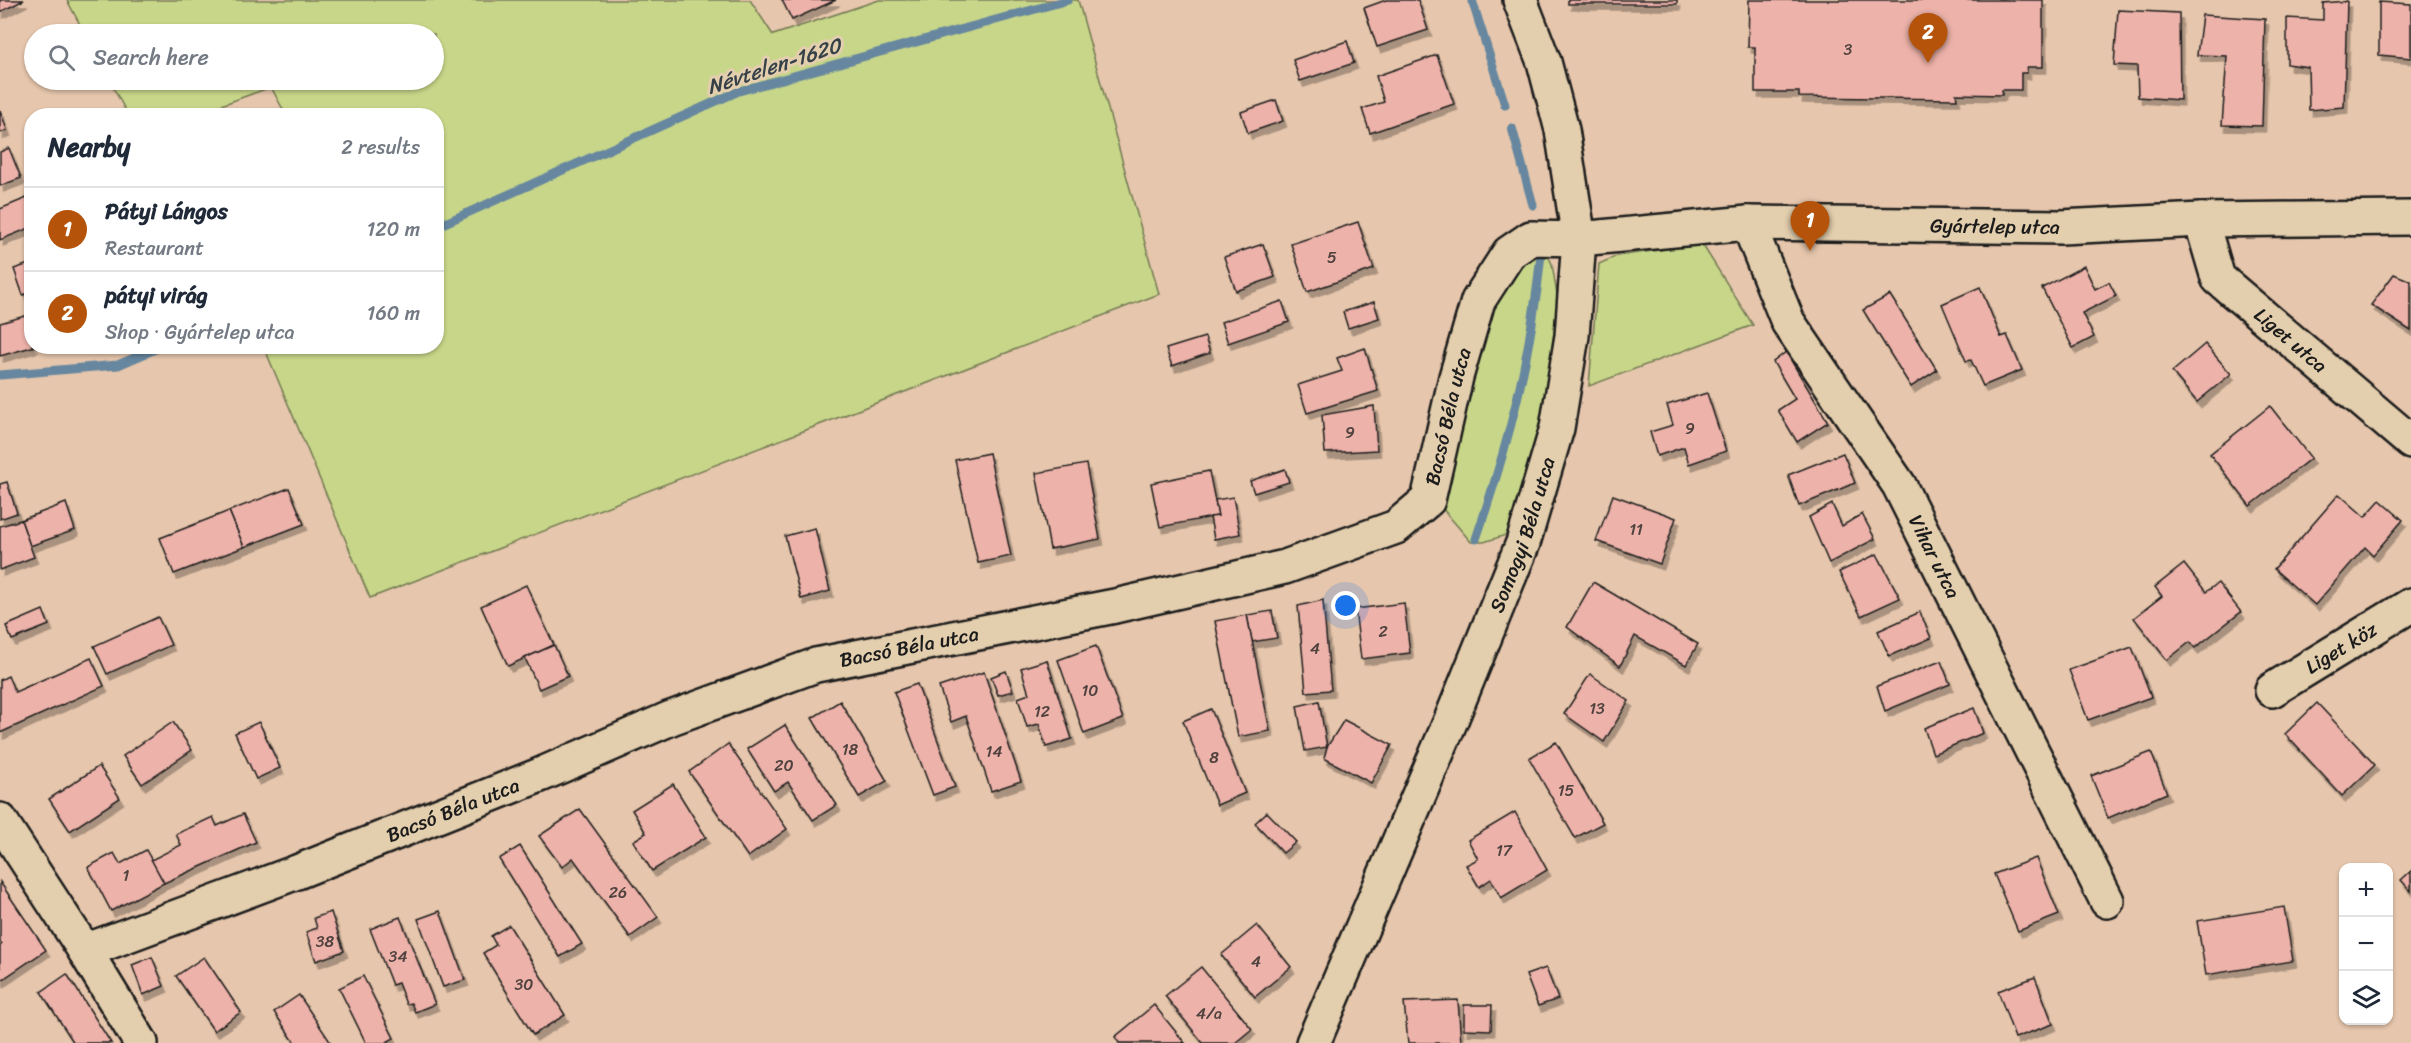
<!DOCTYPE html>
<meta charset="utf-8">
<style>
:root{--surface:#fff;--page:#f2f2f3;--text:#1f2937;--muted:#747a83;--line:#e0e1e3;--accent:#b45309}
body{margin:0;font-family:Sriracha,sans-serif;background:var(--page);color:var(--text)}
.controls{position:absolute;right:18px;bottom:18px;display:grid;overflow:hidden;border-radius:12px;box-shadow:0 2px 4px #0004}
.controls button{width:54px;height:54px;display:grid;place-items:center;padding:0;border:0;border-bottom:2px solid var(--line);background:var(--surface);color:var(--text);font:30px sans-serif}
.you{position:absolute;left:1346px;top:606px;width:21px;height:21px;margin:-15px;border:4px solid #fff;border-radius:50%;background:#1a73e8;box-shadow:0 0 0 9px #1a73e833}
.badge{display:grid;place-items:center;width:39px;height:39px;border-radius:50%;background:var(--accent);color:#fff;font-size:20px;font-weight:700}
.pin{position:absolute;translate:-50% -50px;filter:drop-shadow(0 2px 3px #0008)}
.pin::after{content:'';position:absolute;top:32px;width:21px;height:18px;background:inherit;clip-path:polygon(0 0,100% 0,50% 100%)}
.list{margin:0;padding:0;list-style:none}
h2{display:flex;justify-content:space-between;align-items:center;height:78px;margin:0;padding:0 24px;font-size:26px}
h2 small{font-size:20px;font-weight:400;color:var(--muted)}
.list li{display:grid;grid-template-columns:39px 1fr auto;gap:18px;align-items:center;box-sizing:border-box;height:84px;padding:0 24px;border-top:2px solid var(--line)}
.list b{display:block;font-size:22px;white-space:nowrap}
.list p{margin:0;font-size:20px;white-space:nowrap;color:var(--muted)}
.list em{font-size:20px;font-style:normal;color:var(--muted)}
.icon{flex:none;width:33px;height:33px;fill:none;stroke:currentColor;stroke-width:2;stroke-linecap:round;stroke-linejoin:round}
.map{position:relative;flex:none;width:2411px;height:1043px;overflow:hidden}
.search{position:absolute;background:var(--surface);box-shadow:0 2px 4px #0004;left:24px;top:24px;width:420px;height:66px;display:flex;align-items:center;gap:15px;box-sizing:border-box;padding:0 21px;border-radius:33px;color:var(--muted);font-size:22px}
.panel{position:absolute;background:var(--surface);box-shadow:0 2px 4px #0004;left:24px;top:108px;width:420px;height:246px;border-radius:24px}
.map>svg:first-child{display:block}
.green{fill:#c8d689;stroke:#727952;stroke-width:1.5}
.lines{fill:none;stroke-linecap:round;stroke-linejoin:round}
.stream{stroke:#66879f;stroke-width:9}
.building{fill:#edb2a9;stroke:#1c1c1c;stroke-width:1.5;filter:url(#shadow)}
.street-casing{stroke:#1c1c1c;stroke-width:38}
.secondary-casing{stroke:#1c1c1c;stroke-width:38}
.street{stroke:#e3cead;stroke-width:33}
.secondary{stroke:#e3cead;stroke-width:33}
.labels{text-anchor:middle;stroke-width:6;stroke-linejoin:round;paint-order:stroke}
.number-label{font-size:16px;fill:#50423f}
.street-label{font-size:20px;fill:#1c1c1c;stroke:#e3cead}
.water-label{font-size:21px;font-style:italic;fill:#354048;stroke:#e3cead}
</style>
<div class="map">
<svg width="2411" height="1043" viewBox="0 0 2411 1043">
<defs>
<filter id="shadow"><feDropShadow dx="3.5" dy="6" stdDeviation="0" flood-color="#0004"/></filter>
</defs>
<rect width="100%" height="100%" fill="#e6c6ac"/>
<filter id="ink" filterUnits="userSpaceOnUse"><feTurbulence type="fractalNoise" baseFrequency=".0167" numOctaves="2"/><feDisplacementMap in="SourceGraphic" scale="12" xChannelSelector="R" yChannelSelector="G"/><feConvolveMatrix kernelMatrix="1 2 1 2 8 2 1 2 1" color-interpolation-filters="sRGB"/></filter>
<g filter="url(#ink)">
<g class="green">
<polygon points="67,0 750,0 773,35 879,0 1078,0 1159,294 370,598 264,347 436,346 436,116 286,115 271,87 194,115 128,115 109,80 434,80 434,34 85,34"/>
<polygon points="1702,244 1753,325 1589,386 1599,264 1617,256"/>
<polygon points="1545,249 1552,264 1558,301 1545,401 1536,456 1506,535 1484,542 1471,542 1442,508 1460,420 1493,305 1515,273 1530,256"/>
</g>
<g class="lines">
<g class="stream">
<polyline points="1472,0 1505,105"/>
<polyline points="1512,128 1533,205"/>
<polyline points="436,227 739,91 1068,0"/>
<polyline points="0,375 118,365 162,346"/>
<path d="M1476 539C1509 443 1531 357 1541 254"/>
</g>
</g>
<g class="building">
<polygon points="0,0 24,0 0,12"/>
<polygon points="782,0 836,0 792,20"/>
<polygon points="1386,0 1418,0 1428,30 1377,47 1364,8"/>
<rect x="1568" y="0" width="109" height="4"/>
<polygon points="1749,0 2043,0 2043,67 2027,67 2027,73 2021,73 2021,90 2002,90 2002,95 1956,94 1957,99 1799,97 1799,92 1755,92 1755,47 1748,47"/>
<polygon points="2347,1 2344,107 2309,110 2308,67 2287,64 2287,18 2323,20 2323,3"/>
<polygon points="2379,2 2411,4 2411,58 2379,55"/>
<polygon points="2118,10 2179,13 2180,100 2138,97 2137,66 2114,65"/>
<polygon points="2202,15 2265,19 2262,126 2222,125 2227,56 2197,55"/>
<polygon points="1347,41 1354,63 1300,81 1293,60"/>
<polygon points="1437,55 1454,104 1370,133 1362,109 1384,102 1376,76"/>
<polygon points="1276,100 1283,121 1248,133 1241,112"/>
<polygon points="0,110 7,130 0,133"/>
<polygon points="9,148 21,178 0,186 0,152"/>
<polygon points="29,197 32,204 32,227 0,240 0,209"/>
<polygon points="1358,222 1374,269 1307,292 1291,244"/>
<polygon points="1263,244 1275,277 1236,291 1224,257"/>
<polygon points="32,263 32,292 23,295 14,269"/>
<polygon points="2084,266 2095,289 2109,282 2116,296 2082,313 2094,337 2073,348 2042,288"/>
<polygon points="2394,274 2411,281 2411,331 2371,305"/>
<polygon points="1980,287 2001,337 2007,335 2022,370 1983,386 1971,360 1966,361 1942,304"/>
<polygon points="1890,295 1937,370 1911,387 1863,310"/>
<polygon points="1282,301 1289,322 1228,343 1221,322"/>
<polygon points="1374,302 1379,318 1348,328 1343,312"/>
<polygon points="32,314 32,346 35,346 0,356 0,323"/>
<polygon points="1205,337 1210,353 1172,366 1166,349"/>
<polygon points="2205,344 2231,374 2197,402 2172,372"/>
<polygon points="1365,348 1378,391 1307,413 1298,385 1342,371 1337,358"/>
<polygon points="1786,352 1828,422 1797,442 1778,410 1795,399 1773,362"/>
<polygon points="1707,393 1726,451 1689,464 1684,447 1657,456 1650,432 1673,425 1667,405"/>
<polygon points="1374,406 1377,450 1325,453 1322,415"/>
<polygon points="2270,406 2311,458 2250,506 2210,454"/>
<polygon points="989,453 1011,556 978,563 955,460"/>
<polygon points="1843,453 1855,483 1799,506 1788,475"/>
<polygon points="1086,464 1100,539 1050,549 1036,473"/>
<polygon points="1285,469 1289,482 1254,493 1250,481"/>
<polygon points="1209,471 1218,516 1160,527 1151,483"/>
<polygon points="7,482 17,513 0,519 0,484"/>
<polygon points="289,488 304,524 244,547 229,511"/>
<polygon points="2339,494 2365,517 2380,500 2403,520 2373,555 2365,547 2315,605 2274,569"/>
<polygon points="1613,495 1676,518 1660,564 1596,541"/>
<polygon points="1233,497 1240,534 1214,539 1210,517 1218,516 1215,500"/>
<polygon points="66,503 75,530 30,546 21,520"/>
<polygon points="1832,504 1842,526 1862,514 1875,539 1829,563 1809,517"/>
<polygon points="229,511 244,547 174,574 160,538"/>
<polygon points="21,520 34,557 0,570 0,526"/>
<polygon points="815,528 830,591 801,599 785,536"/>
<polygon points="1877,554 1900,598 1861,616 1839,572"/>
<polygon points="2184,564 2206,592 2218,583 2241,612 2195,648 2190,642 2167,660 2134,618 2162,596 2155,587"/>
<polygon points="1593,582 1698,644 1686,665 1635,636 1620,666 1567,627"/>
<polygon points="526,585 554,645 508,666 481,606"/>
<polygon points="1323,600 1331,690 1306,692 1298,606"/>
<polygon points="1404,603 1410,653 1361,659 1355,609"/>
<polygon points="43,610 49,625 12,640 6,626"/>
<polygon points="1272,611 1277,638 1252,642 1247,615"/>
<polygon points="1920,612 1931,638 1889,656 1878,631"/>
<polygon points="1247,615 1270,731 1238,737 1215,621"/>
<polygon points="158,617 171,645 107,674 94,646"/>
<polygon points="554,645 568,676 539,689 525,658"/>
<polygon points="1096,646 1123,719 1084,734 1058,660"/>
<polygon points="2132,647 2151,697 2088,720 2069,670"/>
<polygon points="91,658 104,686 0,733 0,680 8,676 15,692"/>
<polygon points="1047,660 1072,739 1046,747 1039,724 1027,727 1018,698 1029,694 1021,668"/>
<polygon points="1941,661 1950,684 1885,711 1877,686"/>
<polygon points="1006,671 1013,691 998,695 991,677"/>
<polygon points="984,672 1021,781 991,791 966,716 951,722 939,687"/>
<polygon points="1590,674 1629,701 1604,742 1564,714"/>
<polygon points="917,684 955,787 933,795 894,692"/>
<polygon points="840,701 887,781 859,797 812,718"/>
<polygon points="1319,701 1327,747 1305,751 1297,706"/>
<polygon points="2317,703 2375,765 2342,796 2285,734"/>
<polygon points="1974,708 1983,733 1933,754 1924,728"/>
<polygon points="1211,709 1245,793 1217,805 1183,721"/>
<polygon points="1344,720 1392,745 1371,783 1324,758 1327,747"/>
<polygon points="173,722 192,750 142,784 123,756"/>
<polygon points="259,722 280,768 256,779 235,733"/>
<polygon points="785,725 837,805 813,820 788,782 774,791 747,749"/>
<polygon points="1556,742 1603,823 1575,838 1529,758"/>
<polygon points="728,744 787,829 748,857 689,772"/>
<polygon points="2151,752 2167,793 2108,818 2091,776"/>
<polygon points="99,766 120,798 70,831 49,799"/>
<polygon points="673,784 706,837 652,871 633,841 646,833 632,810"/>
<polygon points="580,809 658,917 630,937 573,858 562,867 539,836"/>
<polygon points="1267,812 1296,842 1283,853 1255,823"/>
<polygon points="1515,812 1547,870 1501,898 1491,879 1479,887 1466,865 1478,859 1468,840"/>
<polygon points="243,814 256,842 164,883 151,860 181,845 176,834 213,817 217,826"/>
<polygon points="520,846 582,944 560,957 499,859"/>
<polygon points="146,850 164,883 111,911 88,867 114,853 120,864"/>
<polygon points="2036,858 2059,915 2018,931 1994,874"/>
<polygon points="2411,871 2411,891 2401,880"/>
<polygon points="0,882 46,950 0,981 0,946 2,944 0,942"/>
<polygon points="2284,907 2293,961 2206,975 2197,921"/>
<polygon points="440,911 465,980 443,987 418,919"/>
<polygon points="331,912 344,951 316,961 306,932 317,928 314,918"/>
<polygon points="400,917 435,1004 415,1012 411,1003 406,1004 398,983 392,985 370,929"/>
<polygon points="509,925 565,1015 533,1035 483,953 496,945 491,936"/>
<polygon points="1257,925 1291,967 1255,997 1221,955"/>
<polygon points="152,957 164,986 143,995 132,965"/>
<polygon points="204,957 241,1012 214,1031 176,976"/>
<polygon points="1201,967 1252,1029 1235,1043 1203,1043 1165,996"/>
<polygon points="1546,968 1558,999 1538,1006 1526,975"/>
<polygon points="67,974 111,1043 74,1043 41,992"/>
<polygon points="363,976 394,1038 385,1043 366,1043 339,988"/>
<polygon points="2035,977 2053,1024 2015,1038 1998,991"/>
<polygon points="299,995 331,1043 295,1043 274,1012"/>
<polygon points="1458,1000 1461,1043 1408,1043 1404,1002"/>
<polygon points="1154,1005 1185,1043 1119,1043 1115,1037"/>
<polygon points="1464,1005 1492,1005 1491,1030 1464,1029"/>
</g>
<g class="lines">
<defs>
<g id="street">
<path id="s1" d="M2201 220 2218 278 2411 442"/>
<path id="s2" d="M1748 223 1788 322 1899 485 2107 901"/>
<path id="s3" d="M2272 690 2411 605"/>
<polyline points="0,820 85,951 141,1043"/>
<path id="s4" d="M85 951 297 872 540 775 671 718 816 665 1115 606 1285 567 1396 527 1428 500 1456 377 1478 301 1509 253 1531 238 1579 239 1748 223 2061 227 2201 220 2411 218"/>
</g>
<g id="secondary">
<path id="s5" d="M1313 1043 1451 720 1523 543 1557 428 1572 336 1579 239 1562 130 1544 62 1520 0"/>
</g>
</defs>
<use href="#street" class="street-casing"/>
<use href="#secondary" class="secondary-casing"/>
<use href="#street" class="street"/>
<use href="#secondary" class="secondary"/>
</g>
</g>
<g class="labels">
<g class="number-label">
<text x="1848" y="55">3</text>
<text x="1332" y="263">5</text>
<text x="1690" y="434">9</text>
<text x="1350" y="438">9</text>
<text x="1636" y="535">11</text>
<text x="1383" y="637">2</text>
<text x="1315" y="654">4</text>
<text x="1090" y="696">10</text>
<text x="1597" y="714">13</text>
<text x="1042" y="717">12</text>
<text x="850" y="755">18</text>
<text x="994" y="757">14</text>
<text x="1214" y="763">8</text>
<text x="784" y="771">20</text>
<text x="1566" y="796">15</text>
<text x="1504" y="856">17</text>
<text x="126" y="881">1</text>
<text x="618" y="898">26</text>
<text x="325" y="947">38</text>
<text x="398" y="962">34</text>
<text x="1256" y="967">4</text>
<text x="524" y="990">30</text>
<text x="1209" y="1019">4/a</text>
</g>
<g class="street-label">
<text dy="7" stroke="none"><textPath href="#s4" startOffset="2178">Gyártelep utca</textPath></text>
<text dy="7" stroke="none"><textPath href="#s1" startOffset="156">Liget utca</textPath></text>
<text dy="7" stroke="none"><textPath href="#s4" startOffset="1510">Bacsó Béla utca</textPath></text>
<text dy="7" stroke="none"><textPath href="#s5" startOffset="550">Somogyi Béla utca</textPath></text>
<text dy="7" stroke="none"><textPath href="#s2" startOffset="384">Vihar utca</textPath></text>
<text dy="7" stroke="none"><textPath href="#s4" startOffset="880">Bacsó Béla utca</textPath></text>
<text dy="7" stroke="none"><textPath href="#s3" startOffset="81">Liget köz</textPath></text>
<text dy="7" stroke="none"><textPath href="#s4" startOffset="394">Bacsó Béla utca</textPath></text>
</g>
<g class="water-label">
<text transform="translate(774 66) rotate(-18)" y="7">Névtelen-1620</text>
</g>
</g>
</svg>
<div class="controls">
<button>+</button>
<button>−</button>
<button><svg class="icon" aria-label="layers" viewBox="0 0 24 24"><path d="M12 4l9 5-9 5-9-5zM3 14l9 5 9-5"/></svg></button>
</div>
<div class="you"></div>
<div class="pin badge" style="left:1810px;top:251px">1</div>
<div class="pin badge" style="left:1928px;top:63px">2</div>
<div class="search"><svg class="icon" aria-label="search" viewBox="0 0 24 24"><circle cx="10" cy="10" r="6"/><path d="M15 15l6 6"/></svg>Search here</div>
<section class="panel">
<h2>Nearby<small>2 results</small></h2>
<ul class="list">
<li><span class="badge">1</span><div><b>Pátyi Lángos</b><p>Restaurant</p></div><em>120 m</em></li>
<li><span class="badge">2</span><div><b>pátyi virág</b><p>Shop · Gyártelep utca</p></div><em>160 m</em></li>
</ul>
</section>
</div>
